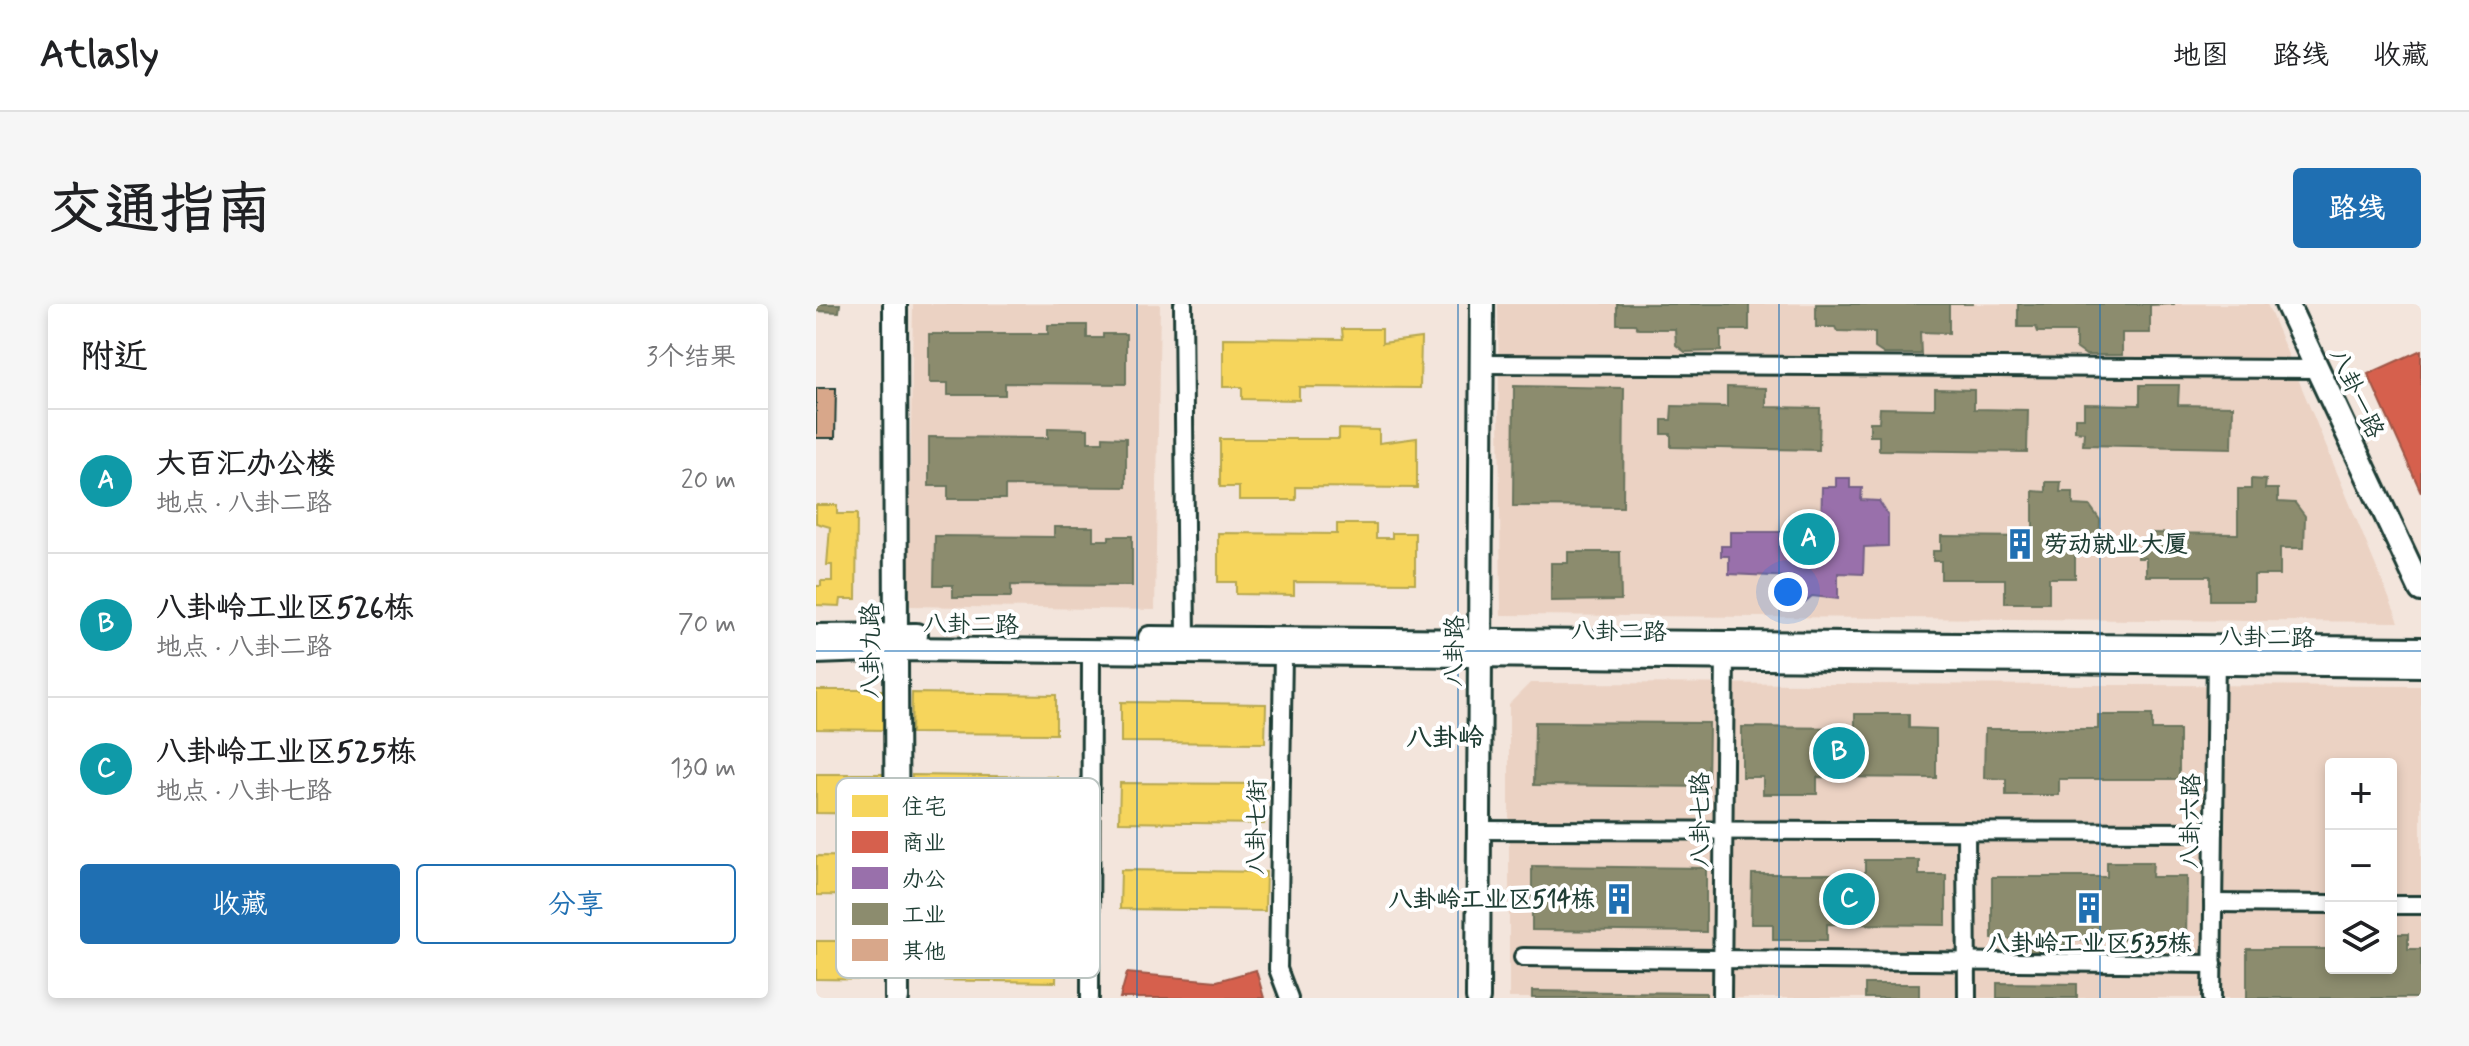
<!DOCTYPE html>
<html lang="zh">
<meta charset="utf-8">
<style>
:root{--surface:#fff;--page:#f6f6f6;--text:#202124;--muted:#757577;--line:#e0e0e0;--accent:#1f6fb2}
body{margin:0;font-family:Mynerve,"LXGW WenKai TC",sans-serif;background:var(--page);color:var(--text)}
.controls{position:absolute;right:24px;bottom:24px;display:grid;overflow:hidden;border-radius:8px;box-shadow:0 4px 12px #0003}
.controls button{width:72px;height:72px;display:grid;place-items:center;padding:0;border:0;border-bottom:2px solid var(--line);background:var(--surface);color:var(--text);font:40px sans-serif}
.you{position:absolute;left:972px;top:288px;width:28px;height:28px;margin:-20px;border:6px solid #fff;border-radius:50%;background:#1a73e8;box-shadow:0 0 0 12px #1a73e833}
.badge{display:grid;place-items:center;width:52px;height:52px;border-radius:50%;background:var(--accent);color:#fff;font-size:26px;font-weight:700}
.pin{position:absolute;translate:-50% -50%;border:4px solid #fff;box-shadow:0 2px 8px #0006}
.list{margin:0;padding:0;list-style:none}
h2{display:flex;justify-content:space-between;align-items:center;height:104px;margin:0;padding:0 32px;font-size:34px}
h2 small{font-size:26px;font-weight:400;color:var(--muted)}
.list li{display:grid;grid-template-columns:52px 1fr auto;gap:24px;align-items:center;box-sizing:border-box;height:144px;padding:0 32px;border-top:2px solid var(--line)}
.list b{display:block;font-size:30px;white-space:nowrap}
.list p{margin:0;font-size:26px;white-space:nowrap;color:var(--muted)}
.list em{font-size:26px;font-style:normal;color:var(--muted)}
.actions{display:flex;gap:16px;padding:24px 32px}
.actions a{flex:1;padding:18px 0;border:2px solid var(--accent);border-radius:8px;text-align:center;font-size:28px;color:var(--accent)}
.actions .main{background:var(--accent);color:#fff}
.icon{flex:none;width:44px;height:44px;fill:none;stroke:currentColor;stroke-width:2;stroke-linecap:round;stroke-linejoin:round}
.map{position:relative;flex:none;width:1605px;height:694px;overflow:hidden;border-radius:8px}
header{display:flex;align-items:center;gap:48px;box-sizing:border-box;height:112px;padding:0 40px;background:var(--surface);border-bottom:2px solid var(--line)}
header strong{font-size:38px}
nav{display:flex;gap:44px;margin-inline-start:auto;font-size:28px}
.intro{display:flex;align-items:center;justify-content:space-between;box-sizing:border-box;height:192px;padding:0 48px}
h1{margin:0;font-size:56px}
.button{padding:20px 36px;border-radius:8px;background:var(--accent);color:#fff;font-size:28px;font-weight:700}
main{display:flex;gap:48px;padding:0 48px}
aside{flex:1;background:var(--surface);border-radius:8px;box-shadow:0 4px 12px #0003}
.map>svg:first-child{display:block}
.built{fill:#ebd2c3;fill-rule:evenodd}
.homes{fill:#f6d55c;stroke:#b6a750;stroke-width:2}
.shops{fill:#d6604d;stroke:#9f5646;stroke-width:2}
.offices{fill:#9970ab;stroke:#746187;stroke-width:2}
.industry{fill:#8c8c6e;stroke:#6b745d;stroke-width:2}
.building{fill:#d8a78a;stroke:#1f3d34;stroke-width:2}
.lines{fill:none;stroke-linecap:round;stroke-linejoin:round}
.street-casing{stroke:#1f3d34;stroke-width:22}
.secondary-casing{stroke:#1f3d34;stroke-width:28}
.street{stroke:#fff;stroke-width:16}
.secondary{stroke:#fff;stroke-width:22}
.grid{fill:none;stroke:#1f6fb2;stroke-width:2;stroke-opacity:0.55}
.labels{text-anchor:middle;stroke-width:8;stroke-linejoin:round;paint-order:stroke}
.street-label{font-size:24px;fill:#1f3d34;stroke:#fff}
.poi-label{font-size:24px;font-weight:bold;fill:#1f3d34;stroke:#fff;text-anchor:start}
.neighbourhood-label{font-size:26px;font-weight:bold;fill:#1f3d34;stroke:#fff}
.key{fill:#fff;stroke:#bcc5c2;stroke-width:2}
.key-label{font-size:22px;fill:#1f3d34}
</style>
<header>
<strong>Atlasly</strong>
<nav><a>地图</a><a>路线</a><a>收藏</a></nav>
</header>
<div class="intro"><h1>交通指南</h1><a class="button">路线</a></div>
<main>
<aside>
<h2>附近<small>3个结果</small></h2>
<ul class="list">
<li><span class="badge" style="background:#0f9aa8">A</span><div><b>大百汇办公楼</b><p>地点 · 八卦二路</p></div><em>20 m</em></li>
<li><span class="badge" style="background:#0f9aa8">B</span><div><b>八卦岭工业区526栋</b><p>地点 · 八卦二路</p></div><em>70 m</em></li>
<li><span class="badge" style="background:#0f9aa8">C</span><div><b>八卦岭工业区525栋</b><p>地点 · 八卦七路</p></div><em>130 m</em></li>
</ul>
<div class="actions"><a class="main">收藏</a><a>分享</a></div>
</aside>
<div class="map">
<svg width="1605" height="694" viewBox="0 0 1605 694">
<rect width="100%" height="100%" fill="#f3e5dc"/>
<filter id="ink" filterUnits="userSpaceOnUse"><feTurbulence type="fractalNoise" baseFrequency=".0125" numOctaves="2"/><feDisplacementMap in="SourceGraphic" scale="16" xChannelSelector="R" yChannelSelector="G"/><feConvolveMatrix kernelMatrix="1 2 1 2 8 2 1 2 1" color-interpolation-filters="sRGB"/></filter>
<g filter="url(#ink)">
<g class="built">
<polygon points="97,0 344,0 339,306 92,302"/>
<polygon points="682,0 1451,0 1583,318 685,311"/>
<path d="M714 379 1605 382V694H693V400ZM1515 460H1575V664H1515Z"/>
</g>
<g class="homes">
<polygon points="526,25 566,25 566,39 605,34 604,84 483,83 483,96 426,95 426,83 407,83 407,34 527,35"/>
<polygon points="1578,60 1605,80 1605,137 1585,123 1589,118 1569,103 1582,85 1567,74"/>
<polygon points="523,125 563,126 563,139 601,134 601,184 480,183 480,196 423,196 423,183 404,183 404,135 523,135"/>
<polygon points="0,201 21,201 21,210 41,210 40,295 25,295 24,302 0,301 0,282 5,282 5,277 16,277 16,261 11,261 14,223 0,219"/>
<polygon points="521,220 560,220 560,234 576,234 576,229 599,229 599,279 478,278 478,291 420,290 420,278 402,278 402,229 521,230"/>
<polygon points="0,386 72,386 71,426 0,425"/>
<polygon points="96,389 240,391 240,430 95,429"/>
<polygon points="305,398 450,400 449,439 305,438"/>
<polygon points="0,470 72,470 71,510 0,509"/>
<polygon points="96,471 241,473 240,512 95,510"/>
<polygon points="304,479 449,480 448,520 303,518"/>
<polygon points="0,552 75,553 75,592 0,591"/>
<polygon points="305,566 450,568 449,607 304,605"/>
<polygon points="0,637 69,637 69,676 0,675"/>
<polygon points="96,637 241,638 240,678 95,676"/>
</g>
<g class="shops">
<polygon points="1605,46 1605,188 1552,70"/>
<polygon points="440,666 448,694 304,694 311,669 401,677"/>
</g>
<polygon class="offices" points="1020,174 1034,174 1034,184 1046,184 1045,196 1063,197 1072,211 1072,242 1048,243 1047,270 1022,269 1022,295 996,292 989,298 978,296 971,286 979,273 913,270 913,252 905,252 905,242 914,242 914,228 1005,228 1006,183 1020,183"/>
<g class="industry">
<polygon points="0,0 24,0 23,8 0,7"/>
<polygon points="801,0 933,0 933,26 905,26 905,47 869,48 860,41 859,25 822,25 819,20 801,20"/>
<polygon points="1000,0 1158,0 1133,0 1133,29 1104,28 1105,50 1068,50 1059,44 1059,28 1021,27 1019,23 1000,23"/>
<polygon points="1202,0 1359,0 1334,1 1334,29 1306,29 1306,51 1270,51 1260,44 1260,28 1222,28 1220,23 1202,23"/>
<polygon points="232,21 271,21 271,34 287,34 287,30 310,30 310,80 189,79 189,91 132,91 132,79 113,79 113,30 232,30"/>
<polygon points="1324,81 1363,81 1362,101 1417,102 1416,144 1267,141 1268,128 1259,127 1259,114 1268,114 1268,100 1324,101"/>
<polygon points="698,82 808,84 807,203 697,202"/>
<polygon points="911,83 950,84 950,103 1004,104 1003,146 855,143 855,130 846,130 846,116 855,116 856,102 911,103"/>
<polygon points="1119,85 1158,86 1158,105 1212,106 1211,148 1063,146 1063,132 1054,132 1054,118 1063,118 1064,104 1119,105"/>
<polygon points="232,124 272,125 272,138 287,138 287,133 310,134 310,183 189,182 189,195 132,195 132,182 113,182 113,133 232,134"/>
<polygon points="1435,175 1450,176 1449,185 1462,185 1462,198 1479,199 1489,212 1488,244 1464,244 1464,271 1438,271 1438,296 1394,296 1394,272 1330,272 1330,254 1322,254 1322,244 1330,244 1330,229 1422,230 1422,185 1435,185"/>
<polygon points="1230,178 1245,178 1244,188 1257,188 1257,201 1274,202 1284,216 1283,247 1259,247 1259,274 1233,274 1233,299 1189,299 1189,275 1125,275 1125,257 1117,257 1117,247 1125,247 1125,232 1217,233 1217,187 1230,188"/>
<polygon points="238,223 277,223 277,236 293,236 293,232 316,232 316,282 195,281 195,293 137,293 137,281 118,281 119,232 238,233"/>
<polygon points="752,248 804,248 805,296 735,297 735,259 752,259"/>
<polygon points="1039,410 1093,410 1093,424 1120,425 1120,474 1001,473 1001,490 947,490 947,473 926,473 926,423 1039,424"/>
<polygon points="1282,411 1336,411 1336,426 1363,426 1363,475 1243,475 1243,491 1190,491 1190,475 1168,474 1169,425 1282,425"/>
<polygon points="719,418 893,419 892,483 718,481"/>
<polygon points="1049,556 1103,556 1103,571 1130,571 1130,621 1011,620 1011,636 957,636 957,620 935,620 936,570 1049,570"/>
<polygon points="1291,558 1337,558 1336,573 1371,573 1370,636 1249,635 1249,650 1202,650 1202,635 1176,635 1176,573 1291,573"/>
<polygon points="716,562 890,564 890,628 716,626"/>
<polygon points="1575,630 1592,630 1592,645 1605,645 1605,694 1431,694 1431,645 1515,645 1515,664 1575,664"/>
<polygon points="1181,679 1261,680 1261,694 1181,694"/>
<rect x="1049" y="680" width="54" height="14"/>
<polygon points="716,687 890,689 890,694 716,694"/>
</g>
<polygon class="building" points="0,84 20,84 19,134 0,134"/>
<g class="lines">
<defs>
<g id="street">
<polyline points="367,0 370,334"/>
<polyline points="667,60 1501,65"/>
<polyline points="467,350 462,665 473,694"/>
<polyline points="663,526 1398,528"/>
<polyline points="1150,527 1151,694"/>
<polyline points="1397,599 1515,600"/>
<polyline points="1575,601 1605,601"/>
<polyline points="707,653 1397,660"/>
<polyline points="274,694 275,349"/>
<polyline points="906,694 909,344"/>
<polyline points="1396,694 1400,348"/>
</g>
<g id="secondary">
<polyline points="79,0 81,694"/>
<polyline points="1471,0 1605,286"/>
<polyline points="0,332 100,331"/>
<polyline points="334,334 1605,345"/>
<polyline points="0,348 81,345 1605,361"/>
<polyline points="662,694 666,0"/>
</g>
</defs>
<use href="#street" class="street-casing"/>
<use href="#secondary" class="secondary-casing"/>
<use href="#street" class="street"/>
<use href="#secondary" class="secondary"/>
</g>
</g>
<path class="grid" d="M321 0V694M642 0V694M963 0V694M1284 0V694M0 347H1605"/>
<defs>
<symbol id="building-bare" viewBox="-9 -9 18 18"><path d="M-4-6H4V6H1V3H-1V6H-4ZM-2.5-4.3h1.7v1.8h-1.7ZM.8-4.3h1.7v1.8H.8ZM-2.5-1h1.7V.8h-1.7ZM.8-1h1.7V.8H.8Z" fill="#1f6fb2" stroke="#fff" stroke-width="2.5" paint-order="stroke"/></symbol>
</defs>
<g fill-rule="evenodd">
<use href="#building-bare" x="1182" y="218" width="44" height="44"/>
<use href="#building-bare" x="781" y="573" width="44" height="44"/>
<use href="#building-bare" x="1251" y="582" width="44" height="44"/>
</g>
<g class="labels">
<g class="street-label">
<text transform="translate(1541 89) rotate(65)" y="8">八卦一路</text>
<text transform="translate(155 320) rotate(1)" y="8">八卦二路</text>
<text transform="translate(803 327) rotate(1)" y="8">八卦二路</text>
<text transform="translate(1451 333) rotate(1)" y="8">八卦二路</text>
<text transform="translate(54 347) rotate(-90)" y="8">八卦九路</text>
<text transform="translate(638 347) rotate(-89)" y="8">八卦路</text>
<text transform="translate(884 516) rotate(-90)" y="8">八卦七路</text>
<text transform="translate(1374 517) rotate(-89)" y="8">八卦六路</text>
<text transform="translate(440 523) rotate(-89)" y="8">八卦七街</text>
</g>
<g class="poi-label">
<text x="1228" y="248">劳动就业大厦</text>
<text x="779" y="603" text-anchor="end">八卦岭工业区514栋</text>
<text x="1273" y="647" text-anchor="middle">八卦岭工业区535栋</text>
</g>
<g class="neighbourhood-label">
<text x="629" y="442">八卦岭</text>
</g>
</g>
<rect x="20" y="474" width="264" height="200" rx="12" class="key"/>
<rect x="36" y="491" width="36" height="22" fill="#f6d55c"/>
<rect x="36" y="527" width="36" height="22" fill="#d6604d"/>
<rect x="36" y="563" width="36" height="22" fill="#9970ab"/>
<rect x="36" y="599" width="36" height="22" fill="#8c8c6e"/>
<rect x="36" y="635" width="36" height="22" fill="#d8a78a"/>
<g class="key-label">
<text x="86" y="510">住宅</text>
<text x="86" y="546">商业</text>
<text x="86" y="582">办公</text>
<text x="86" y="618">工业</text>
<text x="86" y="654">其他</text>
</g>
</svg>
<div class="controls">
<button>+</button>
<button>−</button>
<button><svg class="icon" aria-label="layers" viewBox="0 0 24 24"><path d="M12 4l9 5-9 5-9-5zM3 14l9 5 9-5"/></svg></button>
</div>
<div class="you"></div>
<div class="pin badge" style="left:993px;top:235px;background:#0f9aa8">A</div>
<div class="pin badge" style="left:1023px;top:449px;background:#0f9aa8">B</div>
<div class="pin badge" style="left:1033px;top:595px;background:#0f9aa8">C</div>
</div>
</main>
